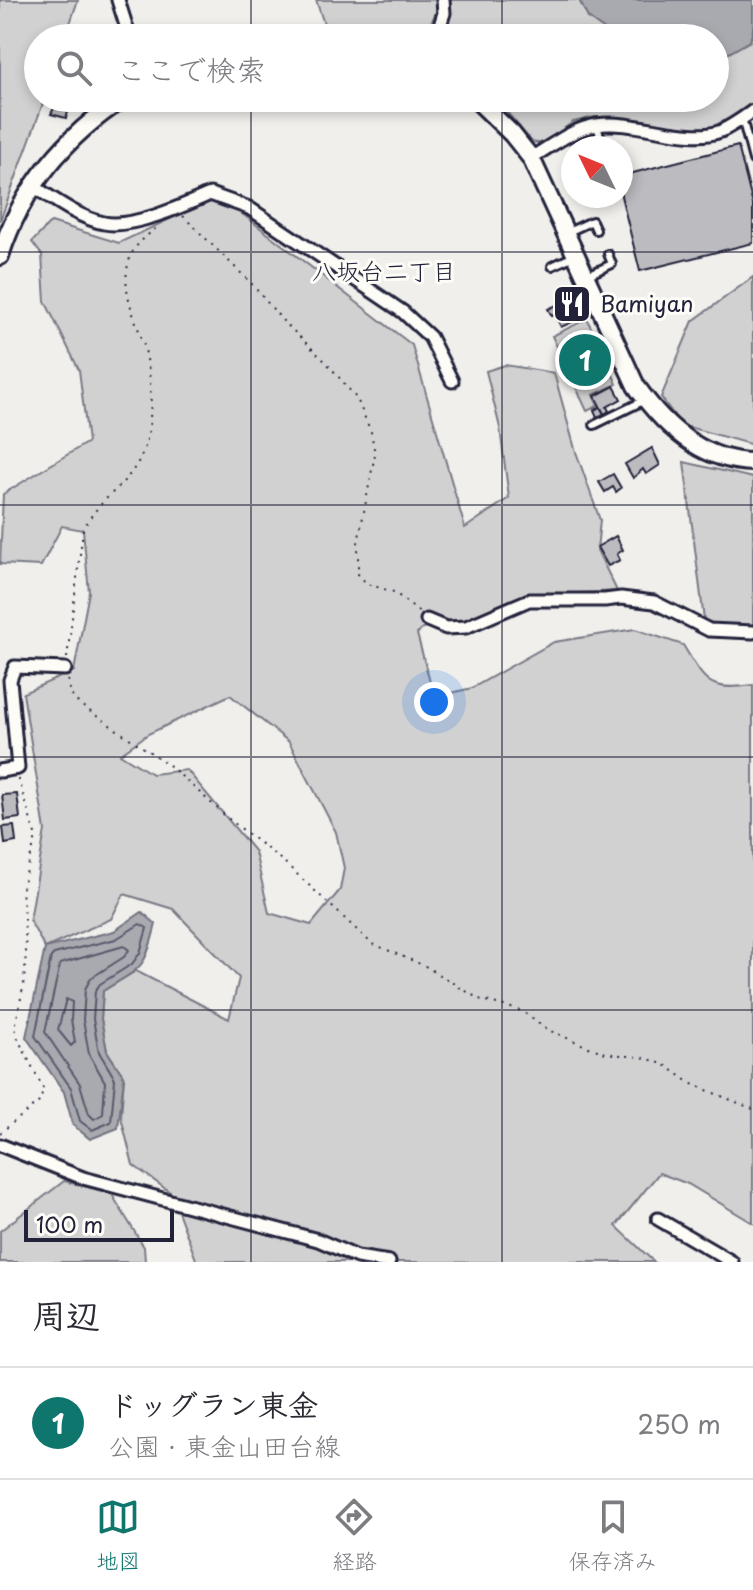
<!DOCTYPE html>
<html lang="ja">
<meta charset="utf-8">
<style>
:root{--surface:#fff;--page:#f2f2f3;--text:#2b2b33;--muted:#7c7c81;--line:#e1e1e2;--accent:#0f766e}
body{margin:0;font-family:"Playpen Sans","Klee One",sans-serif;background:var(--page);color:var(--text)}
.compass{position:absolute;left:561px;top:136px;width:72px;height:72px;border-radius:50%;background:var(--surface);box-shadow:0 4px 12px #0003;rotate:313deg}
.scale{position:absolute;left:24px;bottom:20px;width:150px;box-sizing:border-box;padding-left:8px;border:4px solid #22223b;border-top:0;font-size:22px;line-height:28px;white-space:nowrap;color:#22223b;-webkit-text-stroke:6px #fdfcf7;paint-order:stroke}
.you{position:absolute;left:434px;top:702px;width:28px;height:28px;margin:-20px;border:6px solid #fff;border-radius:50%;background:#1a73e8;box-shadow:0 0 0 12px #1a73e833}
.badge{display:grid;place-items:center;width:52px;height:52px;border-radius:50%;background:var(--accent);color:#fff;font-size:26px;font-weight:700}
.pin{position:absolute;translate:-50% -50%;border:4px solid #fff;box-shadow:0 2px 8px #0006}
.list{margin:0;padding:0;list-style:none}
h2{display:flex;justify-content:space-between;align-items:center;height:104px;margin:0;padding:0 32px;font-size:34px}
h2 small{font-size:26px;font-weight:400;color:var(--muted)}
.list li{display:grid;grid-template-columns:52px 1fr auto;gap:24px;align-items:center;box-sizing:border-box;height:112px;padding:0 32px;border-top:2px solid var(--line)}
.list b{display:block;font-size:30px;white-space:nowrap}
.list p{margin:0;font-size:26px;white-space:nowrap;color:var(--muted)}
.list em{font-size:26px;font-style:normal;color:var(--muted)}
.icon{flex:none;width:44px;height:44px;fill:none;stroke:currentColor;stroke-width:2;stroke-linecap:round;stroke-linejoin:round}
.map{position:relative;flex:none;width:753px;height:1262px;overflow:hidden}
.search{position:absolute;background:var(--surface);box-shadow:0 4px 12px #0003;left:24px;right:24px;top:24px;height:88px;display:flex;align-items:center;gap:20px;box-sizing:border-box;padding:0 28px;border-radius:44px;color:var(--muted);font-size:30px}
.sheet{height:216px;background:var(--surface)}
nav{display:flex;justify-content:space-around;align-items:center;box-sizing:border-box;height:112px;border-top:2px solid var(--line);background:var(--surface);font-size:22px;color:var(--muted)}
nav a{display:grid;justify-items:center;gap:4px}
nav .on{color:var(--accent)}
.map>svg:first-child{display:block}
.green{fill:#d2d1d1;stroke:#7a7a86;stroke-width:2;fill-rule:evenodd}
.water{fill:#a9a9b0;stroke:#737381;stroke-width:2}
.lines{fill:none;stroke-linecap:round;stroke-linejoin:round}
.shore{stroke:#58586a;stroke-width:2}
.building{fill:#bcbcc0;stroke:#22223b;stroke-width:2}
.lane-casing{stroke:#22223b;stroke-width:12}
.street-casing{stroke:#22223b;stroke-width:17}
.secondary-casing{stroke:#22223b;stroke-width:22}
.path{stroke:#22223b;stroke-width:2;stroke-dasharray:2 6;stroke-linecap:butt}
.lane{stroke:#fdfcf7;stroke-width:6}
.street{stroke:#fdfcf7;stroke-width:11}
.secondary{stroke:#fdfcf7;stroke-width:16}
.grid{fill:none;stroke:#22223b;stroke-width:2;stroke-opacity:0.55}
.labels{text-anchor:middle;stroke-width:6;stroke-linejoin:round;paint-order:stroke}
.poi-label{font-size:22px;fill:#22223b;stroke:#fdfcf7;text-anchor:start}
.neighbourhood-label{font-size:24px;fill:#22223b;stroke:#fdfcf7}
</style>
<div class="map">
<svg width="753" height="1262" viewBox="0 0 753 1262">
<rect width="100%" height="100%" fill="#f0efec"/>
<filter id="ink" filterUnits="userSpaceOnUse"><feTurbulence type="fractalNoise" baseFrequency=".0125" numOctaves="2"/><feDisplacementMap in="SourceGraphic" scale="16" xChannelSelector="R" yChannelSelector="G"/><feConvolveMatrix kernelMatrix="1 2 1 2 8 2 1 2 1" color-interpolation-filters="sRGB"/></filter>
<g filter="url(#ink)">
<g class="green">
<polygon points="0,0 78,0 65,38 38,38 38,98 45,98 0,221"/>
<polygon points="316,0 436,0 437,10 424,38 396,38 324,24"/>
<polygon points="447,0 753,0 753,104 718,127 698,129 618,117 595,117 573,122 543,144 532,142 506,111 490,98 715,98 715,38 441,38"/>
<path d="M219 196 412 345 465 528 509 498 500 428 486 371 505 365 554 373 575 449 600 520 597 550 617 591 522 596 467 622 449 623 433 619 417 634 434 697 472 688 554 642 635 629 683 645C705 681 707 692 753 685V1223L688 1184 659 1173 616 1226 654 1262H197L171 1193 133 1165 121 1117 124 1077 107 1051 101 1019 103 991 136 971 229 1019 239 978 173 909 124 894 111 919 45 948 30 921 45 830 23 693 74 671 89 592 83 530 62 526 41 566 0 564 3 494 88 442 79 370 45 301 42 255 32 242 51 222 119 243ZM230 695 289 742 336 832 344 868 340 890 311 925 269 913 255 852 187 770 152 774 120 754 148 734Z"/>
<polygon points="753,277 753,445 681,425 661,397 693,321"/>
<polygon points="587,319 617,384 593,395 598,406 587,411 552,336"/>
<polygon points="684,462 753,478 753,632 745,634 704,620"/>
<polygon points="64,1181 111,1193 144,1247 145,1262 0,1262 0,1231"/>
</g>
<g class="water">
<polygon points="579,0 753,0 753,29 750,41 715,61 715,38 616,38 588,18"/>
<path d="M142 912 156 924C144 971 143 966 103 991L101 1019 107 1051 124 1077 118 1128 90 1139 73 1125 64 1092 26 1037 45 948 114 931Z"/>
</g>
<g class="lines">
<g class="shore">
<polygon points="140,924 147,928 140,953 132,964 100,984 95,991 93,1019 99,1052 115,1079 111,1122 92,1130 80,1121 71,1088 35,1036 51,957 54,954 116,939"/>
<polygon points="124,946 129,950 124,957 91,978 85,989 83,1020 89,1054 105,1082 103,1114 94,1119 89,1114 80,1084 45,1032 60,964"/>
<polygon points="66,999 72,1002 71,1020 75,1042 71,1046 58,1030"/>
</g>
</g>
<g class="building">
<polygon points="59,98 73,98 66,118 51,114"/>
<polygon points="738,146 753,205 753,243 640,271 621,196 621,176"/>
<polygon points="577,296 586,316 561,327 555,315 552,316 548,309"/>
<polygon points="614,386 621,399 607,407 609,411 604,414 595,396"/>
<polygon points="600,407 604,414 597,417 594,410"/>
<polygon points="652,448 660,465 646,474 643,469 633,478 625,464"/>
<polygon points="613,474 621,488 616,492 613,487 605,492 599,482"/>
<polygon points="616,536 623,550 617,554 620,560 608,566 597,547"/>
<polygon points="17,794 20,818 5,820 2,795"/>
<polygon points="14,826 16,842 5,844 3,827"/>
</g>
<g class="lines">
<defs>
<g id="lane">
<polyline points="199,38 209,34"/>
<polyline points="742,118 753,160"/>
<polyline points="597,125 603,148"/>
<polyline points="566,233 592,221 596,230"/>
<polyline points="552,266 574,256"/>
<polyline points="588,275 612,264 608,254"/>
<polyline points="594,425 645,400"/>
</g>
<g id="street">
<polyline points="118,0 130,38"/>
<polyline points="436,38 444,13 443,0"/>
<path d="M531 158C553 145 572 129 597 125 635 119 689 144 721 131 732 126 743 118 753 111"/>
<path d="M33 186C55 200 79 218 104 223 132 229 185 205 210 194L249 208 403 312 430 337 452 381"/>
<polyline points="427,620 446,628 466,627 529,600 605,600 621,598 654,602 709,630 753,632"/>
<polyline points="0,771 18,768 10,680 15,667 65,669"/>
<polyline points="0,1145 83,1178 318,1240 357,1257 389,1262"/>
<polyline points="658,1219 732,1262"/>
</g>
<g id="secondary">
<path d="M475 98 512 134 531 158 636 386C664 426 702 461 753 462"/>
<path d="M0 256C21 189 66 135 124 98"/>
</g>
</defs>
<use href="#lane" class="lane-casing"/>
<use href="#street" class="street-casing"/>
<use href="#secondary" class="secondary-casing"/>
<g class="path">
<polyline points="183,216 251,283 283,321 327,363 357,399 371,432 375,454 358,543 358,574 367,584 394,592 421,614"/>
<path d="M67 658 83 530C102 490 142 483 149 428 152 403 151 379 146 354 139 323 118 291 130 258 134 245 147 236 158 226"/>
<polyline points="68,680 71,695 79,704 169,765 229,819 284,862 371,943 425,966 479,999 522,1011 546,1029 586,1046 606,1053 646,1058 665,1065 692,1084 753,1109"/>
<polyline points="0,1133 39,1102 44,1090 18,1039 15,1028 24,983 26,952 22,888 36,838 18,777"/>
</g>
<use href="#lane" class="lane"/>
<use href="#street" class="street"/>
<use href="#secondary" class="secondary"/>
</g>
</g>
<path class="grid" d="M251 0V38M502 0V38M251 98V1262M502 98V1262M0 252H753M0 505H753M0 757H753M0 1010H753"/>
<defs>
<symbol id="restaurant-square" viewBox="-11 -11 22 22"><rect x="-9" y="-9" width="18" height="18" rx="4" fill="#22223b" stroke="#fdfcf7"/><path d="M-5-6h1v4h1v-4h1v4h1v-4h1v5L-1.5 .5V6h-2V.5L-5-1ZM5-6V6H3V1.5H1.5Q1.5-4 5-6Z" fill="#fff"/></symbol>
</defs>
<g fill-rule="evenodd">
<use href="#restaurant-square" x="550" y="282" width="44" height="44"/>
</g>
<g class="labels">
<g class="poi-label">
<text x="600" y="312">Bamiyan</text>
</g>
<g class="neighbourhood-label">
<text x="384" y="280">八坂台二丁目</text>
</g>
</g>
</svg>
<svg class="compass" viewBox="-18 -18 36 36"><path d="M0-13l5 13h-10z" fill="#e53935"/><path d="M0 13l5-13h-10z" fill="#7c7c81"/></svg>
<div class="scale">100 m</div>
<div class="you"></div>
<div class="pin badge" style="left:585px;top:360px">1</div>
<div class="search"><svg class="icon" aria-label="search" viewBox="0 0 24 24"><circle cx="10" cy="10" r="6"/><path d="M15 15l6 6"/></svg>ここで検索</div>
</div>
<section class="sheet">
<h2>周辺<small></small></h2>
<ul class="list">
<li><span class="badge">1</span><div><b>ドッグラン東金</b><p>公園 · 東金山田台線</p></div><em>250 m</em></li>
</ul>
</section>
<nav>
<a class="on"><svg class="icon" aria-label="map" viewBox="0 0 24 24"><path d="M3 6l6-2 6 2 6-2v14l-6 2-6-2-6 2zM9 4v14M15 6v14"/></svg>地図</a>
<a><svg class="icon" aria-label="directions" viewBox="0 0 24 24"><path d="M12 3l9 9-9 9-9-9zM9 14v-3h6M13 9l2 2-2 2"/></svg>経路</a>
<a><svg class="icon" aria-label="saved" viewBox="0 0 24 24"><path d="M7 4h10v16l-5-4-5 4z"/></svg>保存済み</a>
</nav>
